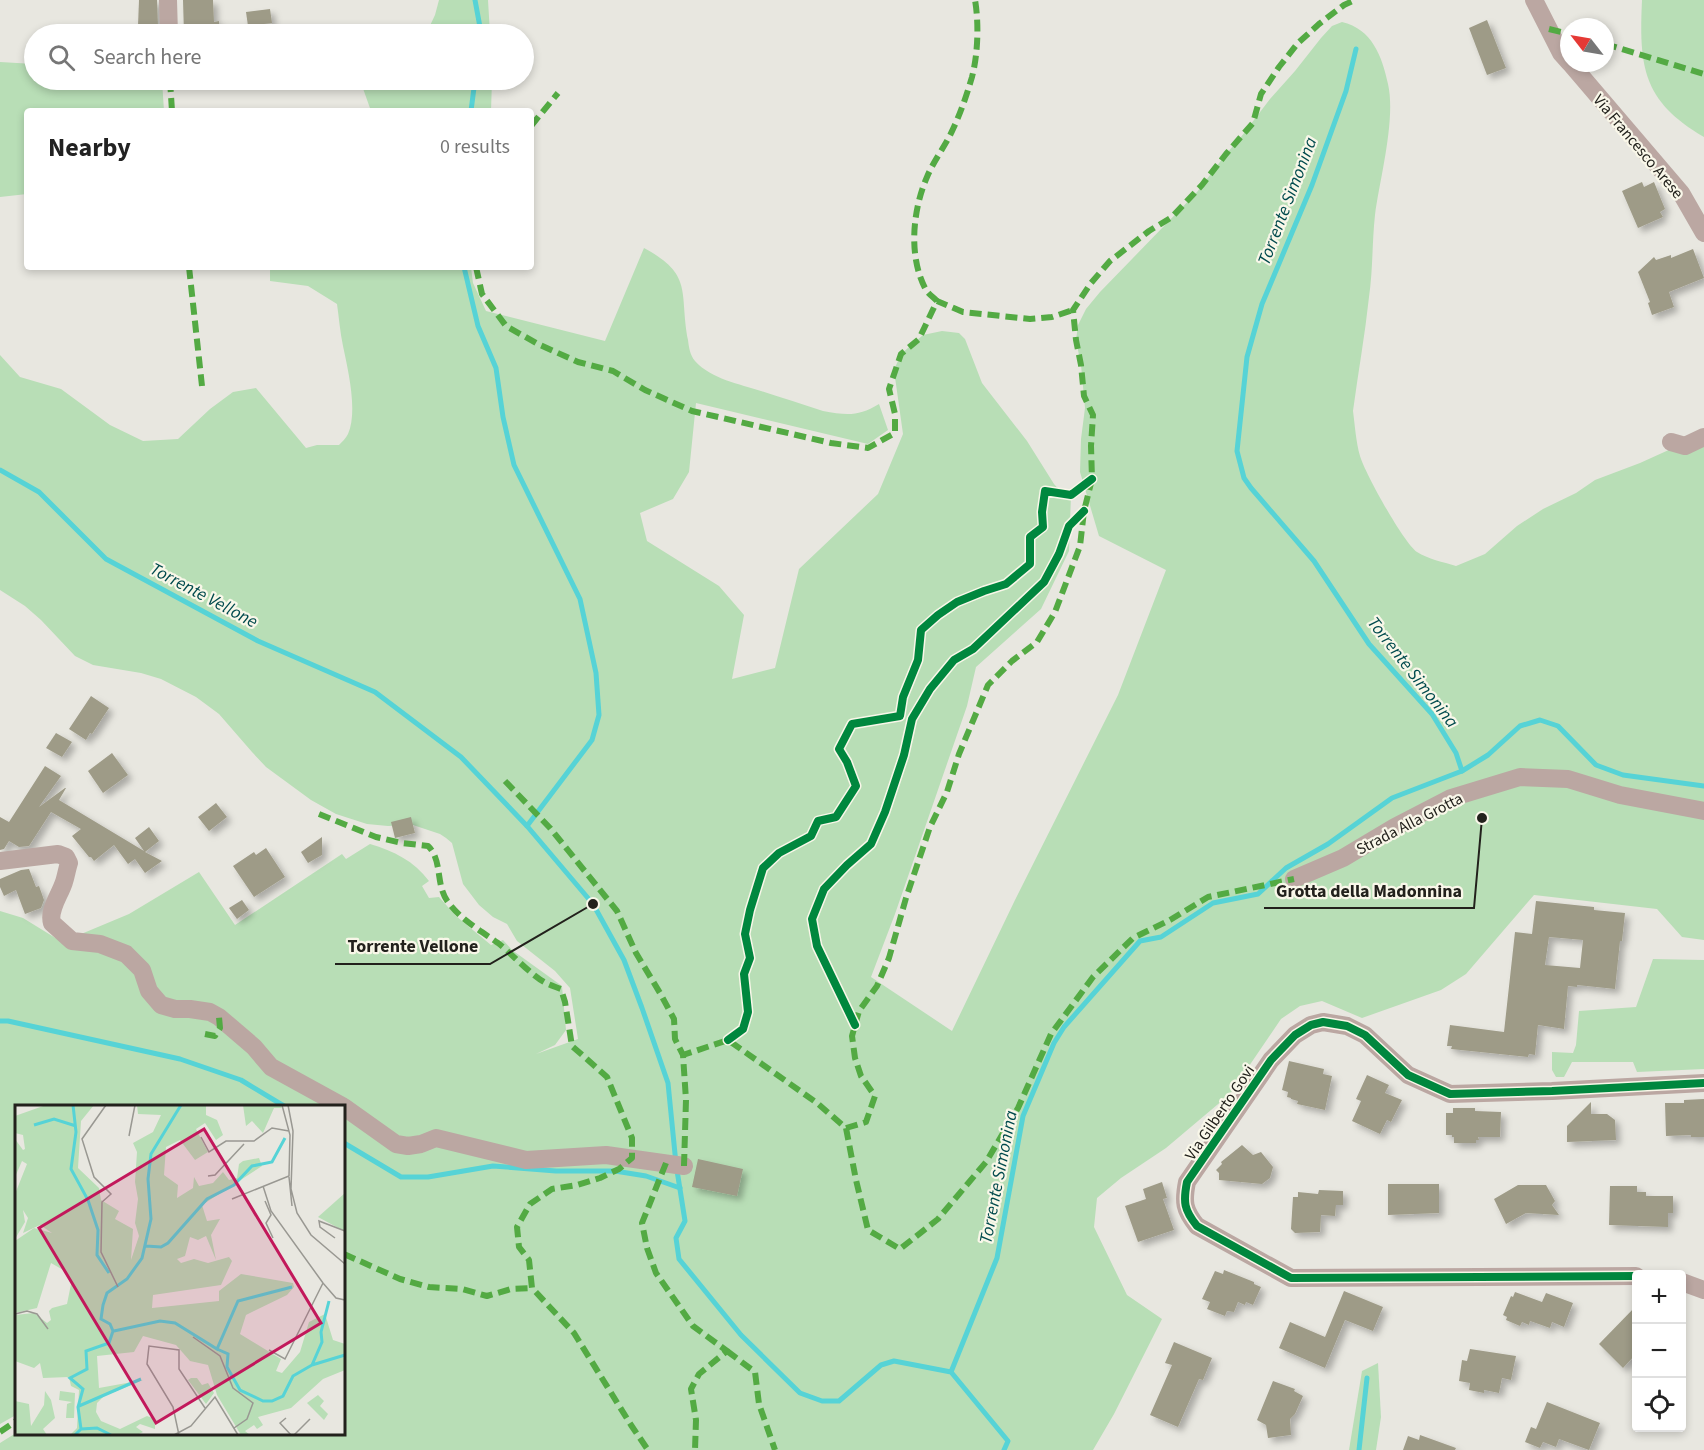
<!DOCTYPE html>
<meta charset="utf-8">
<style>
:root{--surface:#fff;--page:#f2f2f2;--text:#222;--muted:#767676;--line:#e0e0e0}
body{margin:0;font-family:"Source Sans 3",sans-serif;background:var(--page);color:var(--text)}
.controls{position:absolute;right:18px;bottom:18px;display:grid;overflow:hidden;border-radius:6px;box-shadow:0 3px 9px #0003}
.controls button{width:54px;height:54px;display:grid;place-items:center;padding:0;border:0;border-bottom:2px solid var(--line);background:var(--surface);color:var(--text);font:30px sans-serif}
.compass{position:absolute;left:1560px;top:18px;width:54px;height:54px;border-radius:50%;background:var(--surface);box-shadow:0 3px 9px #0003;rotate:301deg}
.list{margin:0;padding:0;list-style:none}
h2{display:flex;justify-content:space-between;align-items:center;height:78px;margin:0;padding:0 24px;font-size:26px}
h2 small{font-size:20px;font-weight:400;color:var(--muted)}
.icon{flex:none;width:33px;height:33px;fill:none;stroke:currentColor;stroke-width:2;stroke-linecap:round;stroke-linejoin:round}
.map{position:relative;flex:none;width:1704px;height:1450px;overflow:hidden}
.search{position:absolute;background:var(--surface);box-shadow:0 3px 9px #0003;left:24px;top:24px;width:510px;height:66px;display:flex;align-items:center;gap:15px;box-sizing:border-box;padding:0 21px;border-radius:33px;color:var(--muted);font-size:22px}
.panel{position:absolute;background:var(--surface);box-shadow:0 3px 9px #0003;left:24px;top:108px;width:510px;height:162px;border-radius:6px}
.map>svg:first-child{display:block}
.green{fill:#b8deb6}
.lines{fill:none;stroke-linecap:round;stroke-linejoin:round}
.stream{stroke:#56d3d6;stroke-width:5}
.building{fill:#9e9b87;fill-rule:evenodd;filter:url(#shadow)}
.minor{stroke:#bba7a2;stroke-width:18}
.quiet{stroke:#53aa43;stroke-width:6;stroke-dasharray:12 6;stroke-linecap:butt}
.cycleway-casing{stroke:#f9f7e9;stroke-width:11}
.cycleway{stroke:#00873e;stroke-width:8}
.labels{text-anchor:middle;stroke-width:4.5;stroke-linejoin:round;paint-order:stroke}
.street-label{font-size:16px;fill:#22211c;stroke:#f9f7e9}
.water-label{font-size:18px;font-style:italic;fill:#004a4d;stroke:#f9f7e9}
.inset-river{fill:none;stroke:#56d3d6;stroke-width:3}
.inset-road{fill:none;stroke:#999892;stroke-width:1.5}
.view{fill:#c2185b;fill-opacity:0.15;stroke:#c2185b;stroke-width:3}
.inset-edge{fill:none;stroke:#22211c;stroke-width:3}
.leader{fill:none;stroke:#22211c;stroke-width:2}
.callout-dot{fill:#22211c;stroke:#f9f7e9;stroke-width:2}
.callout-label{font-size:18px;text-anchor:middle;font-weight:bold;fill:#22211c;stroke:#f9f7e9;stroke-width:4.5;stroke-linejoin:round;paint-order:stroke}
</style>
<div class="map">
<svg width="1704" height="1450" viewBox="0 0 1704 1450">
<defs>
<filter id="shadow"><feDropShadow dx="4.5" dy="4.5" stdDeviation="3" flood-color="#0004"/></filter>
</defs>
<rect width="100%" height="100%" fill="#e8e7e0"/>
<g class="green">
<polygon points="439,0 488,0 490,34 426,34 435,15"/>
<path d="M1642 0H1704V137C1642 101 1639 66 1642 0Z"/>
<path d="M1342 22C1372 29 1382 56 1388 84 1396 119 1380 178 1375 215 1372 242 1373 270 1369 297 1365 335 1358 373 1353 411 1355 426 1356 442 1360 456 1365 473 1403 542 1417 552 1428 559 1443 562 1456 566L1485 554 1517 526 1543 509 1576 493 1595 480 1640 463 1704 434V940L1682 937 1657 909 1534 895 1466 974 1441 990 1362 1018 1322 1001 1300 1006 1281 1019 1230 1094 1166 1148 1121 1178 1097 1198 1094 1227 1127 1295 1162 1319 1114 1414 1093 1450H0V1443L16 1433 344 1434V1106H16V1415L0 1424V911L23 918 62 942 129 914 199 872 235 925 342 854 346 859 370 844C394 851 414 861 429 881L422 886 429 898 439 897 456 916 491 945 503 940 512 950 562 986 566 1030 555 1045 536 1054 578 1039 570 988 555 971 517 941 507 924 493 917 479 905 463 884 452 843 446 838 440 834 413 825 388 826 367 824 336 814 311 800 266 767 252 752 219 714 196 697 161 679 141 673 93 665 75 656 41 620 25 606 0 590V355L20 377 61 389 110 425 143 441 178 439 210 409 233 392 256 388 306 448 317 445H339C342 442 346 438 348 434 358 411 348 370 343 346 340 332 339 318 337 304L308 286 270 281V267H471L473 283 486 311 605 341 644 248C694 275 679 292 688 340 689 348 690 355 695 361 711 379 740 384 761 391 782 398 802 404 823 411 846 415 858 417 879 404L888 430 868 444 696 403 689 472 673 499 640 513 647 541 719 586 744 615 732 679 775 668 799 569 878 494 903 434 894 370 901 354 923 335 942 331 959 333 965 339 982 383 1027 441 1054 484 1062 493 1071 495 1069 551 1041 609 976 667 967 706 895 914 871 977 952 1031 1015 900 1118 695 1166 570 1099 536 1080 472 1081 439 1085 408 1081 365 1076 340 1078 325 1086 309 1100 292 1197 192 1226 154 1241 137 1270 99 1295 71 1321 38 1332 26Z"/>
<polygon points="0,62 34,64 34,80 162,80 164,111 27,111 27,194 0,197"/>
<polygon points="360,80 492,80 491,111 371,111"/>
<polygon points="1653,959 1704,960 1704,1069 1637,1072 1633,1062 1572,1062 1564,1077 1556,1077 1552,1070 1552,1052 1573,1053 1576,1045 1579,1011 1636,1007"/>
<polygon points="1378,1363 1381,1417 1376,1450 1349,1450 1362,1371"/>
</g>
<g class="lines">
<g class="stream">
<polyline points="475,0 480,27 479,34"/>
<polyline points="471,111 475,80"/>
<polyline points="464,267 478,326 496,368 503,417 514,465 580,599 596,673 599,715 592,740 527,826"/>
<polyline points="0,470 39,492 106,559 258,641 375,692 461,757 527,826 593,904 624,960 642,1008 668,1083 676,1164 685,1221 676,1238 679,1259 741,1335 800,1393 822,1401 839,1401 881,1365 894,1361 951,1372 1008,1441 1004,1450"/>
<polyline points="1462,771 1488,755 1520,726 1540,720 1558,726 1596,765 1623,775 1704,786"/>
<polyline points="0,1021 8,1021 180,1059 241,1080 284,1106"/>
<polyline points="344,1143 401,1177 428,1177 493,1166 556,1171 615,1171 646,1176 680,1188"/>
<polyline points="951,1372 997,1258 1023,1116 1054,1043 1064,1027 1140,941 1161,937 1213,903 1258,894 1286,868 1328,844 1392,798 1462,771 1456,753 1432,714 1369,644 1314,561 1251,488 1244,478 1237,451 1247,357 1262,304 1312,185 1346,91 1356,49"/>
<polyline points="1359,1450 1367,1378"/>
</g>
</g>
<g class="building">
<polygon points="139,0 157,0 158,26 138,26"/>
<polygon points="183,0 213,0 214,22 219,21 220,34 184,34"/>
<polygon points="270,9 272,23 248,26 246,12"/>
<polygon points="1487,20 1506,68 1487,75 1469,28"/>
<polygon points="1642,182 1644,187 1654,182 1665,209 1660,212 1663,217 1638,228 1622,191"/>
<polygon points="1693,249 1704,278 1669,292 1674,307 1652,315 1648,303 1650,302 1638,272 1654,257 1656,260 1671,255 1671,258"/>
<polygon points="91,696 109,708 92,734 90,733 86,740 69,729"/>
<polygon points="56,733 72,742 62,757 46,748"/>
<polygon points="112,753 128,775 103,793 88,771"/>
<polygon points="45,766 61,776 39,807 65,788 66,788 59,800 144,851 135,838 149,827 159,841 145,852 162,861 145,873 135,859 128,864 114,845 94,861 91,857 89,857 72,836 81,829 51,812 29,846 19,847 9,841 4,849 0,850 0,817 9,822"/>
<polygon points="216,803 227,817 209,831 198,817"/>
<polygon points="411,817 415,833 395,838 391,822"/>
<polygon points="322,837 322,855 308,863 301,852"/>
<polygon points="266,848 285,877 254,897 233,866 254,852 256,855"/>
<polygon points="29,869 36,887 39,886 44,900 41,908 25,914 16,890 4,896 0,887 0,879 21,870"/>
<polygon points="242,900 249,910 237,919 229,908"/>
<path d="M1536 901 1594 907V910L1625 913 1622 941H1620L1615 989 1577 985V987L1568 986 1564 1029 1538 1025 1535 1055 1529 1054 1528 1057 1451 1049 1452 1046H1447L1450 1025 1504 1032 1515 932 1532 934ZM1549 937 1583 940 1580 968 1545 965Z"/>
<polygon points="1289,1061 1324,1069 1323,1074 1332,1076 1325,1110 1297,1104 1298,1101 1291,1099 1291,1098 1287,1097 1288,1092 1282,1090"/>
<polygon points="1367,1075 1389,1085 1385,1093 1402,1100 1391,1122 1387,1120 1380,1134 1352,1121 1361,1101 1356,1099"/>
<polygon points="1704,1099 1704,1137 1691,1137 1691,1135 1666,1136 1665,1103 1684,1103 1684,1100"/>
<polygon points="1591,1102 1591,1114 1607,1114 1615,1120 1616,1140 1567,1142 1567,1126"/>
<polygon points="1453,1108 1475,1108 1475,1111 1501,1112 1500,1137 1478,1137 1479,1140 1476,1140 1476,1143 1454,1143 1454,1137 1452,1137 1452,1135 1446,1135 1446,1113 1453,1113"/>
<polygon points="1242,1145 1253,1155 1261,1152 1273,1167 1270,1178 1262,1184 1219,1180 1219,1173 1216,1170 1222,1164 1221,1162"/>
<polygon points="698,1159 743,1169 737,1196 692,1187"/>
<polygon points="1162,1182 1167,1198 1163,1199 1174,1230 1138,1242 1125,1206 1146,1199 1143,1189"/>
<polygon points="1388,1184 1439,1184 1439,1213 1388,1215"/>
<polygon points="1518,1185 1546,1185 1555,1201 1552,1205 1559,1215 1526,1213 1506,1224 1494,1199"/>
<polygon points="1610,1186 1637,1186 1637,1192 1646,1192 1646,1196 1673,1196 1673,1213 1668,1213 1668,1227 1609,1225"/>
<polygon points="1319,1190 1343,1191 1343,1205 1336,1205 1335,1216 1321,1215 1320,1232 1295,1233 1291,1229 1293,1197 1298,1197 1298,1192 1318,1194"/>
<polygon points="1224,1270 1254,1282 1254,1284 1261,1287 1253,1305 1246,1302 1245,1305 1238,1302 1234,1312 1227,1311 1225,1316 1207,1309 1210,1302 1202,1299 1215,1271 1223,1274"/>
<polygon points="1344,1291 1383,1307 1373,1331 1345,1320 1325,1368 1279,1348 1290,1322 1325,1337"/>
<polygon points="1515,1292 1542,1302 1546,1293 1573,1303 1564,1327 1552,1322 1550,1328 1530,1321 1529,1325 1522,1322 1520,1326 1506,1320 1507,1317 1503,1315 1511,1296 1513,1297"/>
<polygon points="1636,1306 1636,1354 1623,1368 1599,1344"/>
<polygon points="1174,1342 1212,1358 1203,1380 1199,1379 1178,1427 1150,1415 1172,1365 1165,1363"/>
<polygon points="1470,1349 1516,1356 1511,1380 1502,1378 1499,1393 1484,1390 1484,1393 1469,1390 1470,1383 1459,1381 1462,1360 1467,1361"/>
<polygon points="1273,1381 1295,1389 1294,1391 1303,1396 1295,1414 1290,1419 1291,1435 1268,1438 1266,1425 1257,1420"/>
<polygon points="1547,1402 1600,1423 1589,1450 1559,1439 1556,1447 1543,1442 1540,1448 1525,1442 1531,1427 1536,1429"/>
<polygon points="1420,1435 1456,1448 1455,1450 1403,1450 1408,1436 1419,1440"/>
</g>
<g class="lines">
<g class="minor">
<polyline points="168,0 169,34"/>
<polyline points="1534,0 1561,53 1569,62"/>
<polyline points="1570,63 1681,193 1704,233"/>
<polyline points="1671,442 1685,446 1704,437"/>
<path d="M0 861 58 854 66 857 69 863C67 869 66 876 64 882 60 895 48 910 52 923L72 941 100 944 126 954 142 970 149 991 161 1005 175 1009H190L210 1012 219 1017 254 1047 271 1067 342 1106"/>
<polyline points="1294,879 1343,858 1395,827 1451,798 1520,777 1568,779 1620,795 1704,811"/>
<polyline points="344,1107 396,1144 408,1146 421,1144 436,1138 526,1160 606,1155 684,1166"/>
<path d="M1636 1276 1291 1278 1197 1226C1184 1210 1183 1202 1187 1182L1271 1060 1295 1035 1311 1025 1323 1022 1347 1026 1365 1035 1408 1075 1450 1094 1552 1091 1704 1083"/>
<polyline points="1682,1282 1704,1290"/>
</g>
<g class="quiet">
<polyline points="1549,29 1569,34"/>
<polyline points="1605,44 1704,74"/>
<polyline points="170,80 172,111"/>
<polyline points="531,126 558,93"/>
<polyline points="189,267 202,386"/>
<polyline points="476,267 482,294 506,326 538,344 578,362 613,371 645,390 692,411 831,443 868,448 895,433 895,414 889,389 901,354 919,339 937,301 963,312 1030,319 1052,317 1073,310"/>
<path d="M937 301C933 297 927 293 925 288 908 255 913 209 927 177 934 160 946 145 953 129 961 112 967 94 972 77 978 54 979 23 975 0"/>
<polyline points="505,781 550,828 617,911 636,953 660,993 674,1019 675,1039 683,1055"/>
<path d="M319 814 376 837 402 843 428 846C443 860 435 885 448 902 460 919 481 931 498 943 512 954 530 974 544 982 549 985 556 987 561 989L565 1002 572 1046 607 1077 632 1138V1158L619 1169 600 1178 577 1185 552 1189 530 1204 517 1227 519 1247 529 1260 532 1288 574 1333 631 1425 648 1450"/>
<polyline points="205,1034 215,1036 220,1028 219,1017"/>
<polyline points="846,1128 866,1122 875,1096 861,1076 855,1058 852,1036 859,1011 877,986 889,958 906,898 930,827 947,792 959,754 988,685 1012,661 1037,642 1055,612 1080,546 1084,511 1092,479 1091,446 1093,415 1084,396 1081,365 1076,340 1073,310 1091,283 1110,261 1149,231 1172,217 1202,185 1226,154 1253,123 1261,94 1279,67 1298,43 1319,24 1344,5 1355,0"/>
<polyline points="666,1163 642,1223 647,1248 656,1273 693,1326 727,1351 699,1374 691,1389 696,1420 695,1450"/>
<polyline points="684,1166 686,1100 683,1055 728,1040 817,1103 846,1128 856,1180 868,1230 900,1249 938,1219 986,1162 1018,1108 1051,1034 1093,977 1133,938 1170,920 1208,897 1294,879"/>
<polyline points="344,1254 400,1279 429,1287 462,1289 487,1296 511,1289 532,1288"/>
<polyline points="727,1351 755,1372 759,1404 775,1450"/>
<polyline points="0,1432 16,1421"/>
</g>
<defs>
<g id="cycleway">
<polyline points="855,1025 817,946 812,919 824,889 847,865 871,844 885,812 904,755 912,719 930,689 954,660 973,649 1044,582 1059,554 1069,526 1084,511"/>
<polyline points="728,1040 743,1029 748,1012 744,974 750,958 745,934 750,910 763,868 779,853 811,836 818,821 836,817 856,786 847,762 839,749 852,724 900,716 903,697 918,660 921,630 938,615 957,602 984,591 1006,584 1030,564 1030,537 1043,527 1042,512 1045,491 1071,495 1092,479"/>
<path d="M1636 1276 1291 1278 1197 1226C1184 1210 1183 1202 1187 1182L1271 1060 1295 1035 1311 1025 1323 1022 1347 1026 1365 1035 1408 1075 1450 1094 1552 1091 1704 1083"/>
</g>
</defs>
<use href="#cycleway" class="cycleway-casing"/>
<use href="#cycleway" class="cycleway"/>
</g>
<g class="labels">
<g class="street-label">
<text transform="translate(1639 146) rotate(50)" y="6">Via Francesco Arese</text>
<text transform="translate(1409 823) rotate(-27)" y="6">Strada Alla Grotta</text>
<text transform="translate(1219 1112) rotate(-56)" y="6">Via Gilberto Govi</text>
</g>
<g class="water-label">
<text transform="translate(1287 201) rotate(-69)" y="6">Torrente Simonina</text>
<text transform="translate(204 595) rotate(28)" y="6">Torrente Vellone</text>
<text transform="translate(1413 672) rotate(52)" y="6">Torrente Simonina</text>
<text transform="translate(998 1177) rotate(-79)" y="6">Torrente Simonina</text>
</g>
</g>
<g transform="translate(15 1105)">
<rect width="330" height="330" fill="#e8e7e0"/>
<path d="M31 0H79L66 16 63 63 84 83 86 95 104 106 100 114 118 124 116 155 124 131 120 118 123 94 120 77 122 47 118 38 138 27 146 10 123 9 122 0H191V10L202 15 208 30 201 35 190 18 181 24 193 47 180 55 165 35 151 42 149 70 163 80 162 93 178 83 179 72 184 81 198 78 208 67 214 75 222 73 224 59 228 56 244 53 247 61 187 100 192 116 205 114 196 130 201 155 191 131 183 135 175 132 170 151 162 154 166 158 179 154 193 158 214 152 217 156 206 180 138 190 137 203 204 196V186L226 169 278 178 279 182 272 190 231 210 225 229 266 254 261 266 267 268 285 247 294 217 310 209 318 235 330 239V265L308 274 276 303 243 312 248 320 242 324 239 320 230 326 235 330H226L202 290 193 260 175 256 161 240 128 231 119 247 82 251 84 283 128 275 89 291 82 298 81 307 86 316 105 324 132 311 140 314V324L125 319 121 322 128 327 122 330H55L62 323 64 285 56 281 54 272 28 273 25 258 19 263 0 256V210L19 208 32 218 36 215 34 206 37 203 52 199 56 179 50 166 36 158 22 203 0 208V136L19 123 37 128 25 120 8 128 13 113 8 105 10 117 0 134V89L12 59 7 56 0 72V34L8 45 10 44 8 30 0 28V11ZM228 0H265L267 3H259L248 28 237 16 231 21ZM330 88V126H329L303 112ZM176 273H182L187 280 193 278 199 288 191 299 173 275ZM30 286 36 295 40 313 28 324 32 330H0V296L14 299 16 321 29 300ZM45 286 60 288 59 313H51L52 299 57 297 44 295ZM303 290 309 296 305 301 313 309 309 315 292 298Z" fill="#b8deb6"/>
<path class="inset-river" d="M58 0 61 27 56 64 73 95 83 125 82 150 94 168M19 20 39 14 61 21M131 141 146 142 153 138 192 94 219 80 237 61 257 57 270 33M99 226 145 216 160 218 202 244 223 196 277 182M202 244 213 249 212 262 225 285 248 296H257L268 291 278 271 297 260 307 237 306 227 314 196M297 260 330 250M64 301 126 274M66 324 82 323 96 330M60 330 66 324 63 302 68 284 55 273 72 264 71 246 94 238 98 226 95 219 86 214 88 200 92 188 112 174 127 153 136 114 133 74 136 49 166 0"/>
<path class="inset-road" d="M91 0 67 34 79 72 96 89 87 97 86 147 103 182M273 0 278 26 276 84 282 108 296 130 330 159M114 31 120 0M186 32 194 47 211 36H239L257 23 274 26M193 71 200 70 229 39M274 72 277 101M248 81 256 106 308 178M217 94 274 71 275 30 267 0M250 96 256 110 251 118 258 133M320 133 305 122 304 116 330 126M0 209 12 206 22 209 33 224M178 232 205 251 218 283 238 298 232 314 219 323M254 245 270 254 308 178 321 193 330 195M271 313 265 318 276 330M159 330 176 321 200 292 223 330M164 330 158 302 132 259 134 241 164 245V264L190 303M279 330 295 314"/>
<path class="view" d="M189 24 306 218 141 318 24 123Z"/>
<rect width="330" height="330" class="inset-edge"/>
</g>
<path class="leader" d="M1482 818L1474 908H1264M593 904L490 964H335"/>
<g class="callout-dot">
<circle cx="1482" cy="818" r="6"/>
<circle cx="593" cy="904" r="6"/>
</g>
<g class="callout-label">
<text x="1369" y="897">Grotta della Madonnina</text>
<text x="413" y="952">Torrente Vellone</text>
</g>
</svg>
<div class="controls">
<button>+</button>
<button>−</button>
<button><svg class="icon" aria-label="locate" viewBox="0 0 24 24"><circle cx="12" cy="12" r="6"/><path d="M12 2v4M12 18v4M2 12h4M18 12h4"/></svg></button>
</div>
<svg class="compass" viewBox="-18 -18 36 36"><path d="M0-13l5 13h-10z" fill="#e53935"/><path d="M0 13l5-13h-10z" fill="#767676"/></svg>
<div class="search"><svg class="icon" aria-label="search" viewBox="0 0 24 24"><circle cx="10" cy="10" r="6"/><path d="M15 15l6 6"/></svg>Search here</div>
<section class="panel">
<h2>Nearby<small>0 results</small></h2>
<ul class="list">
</ul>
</section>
</div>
